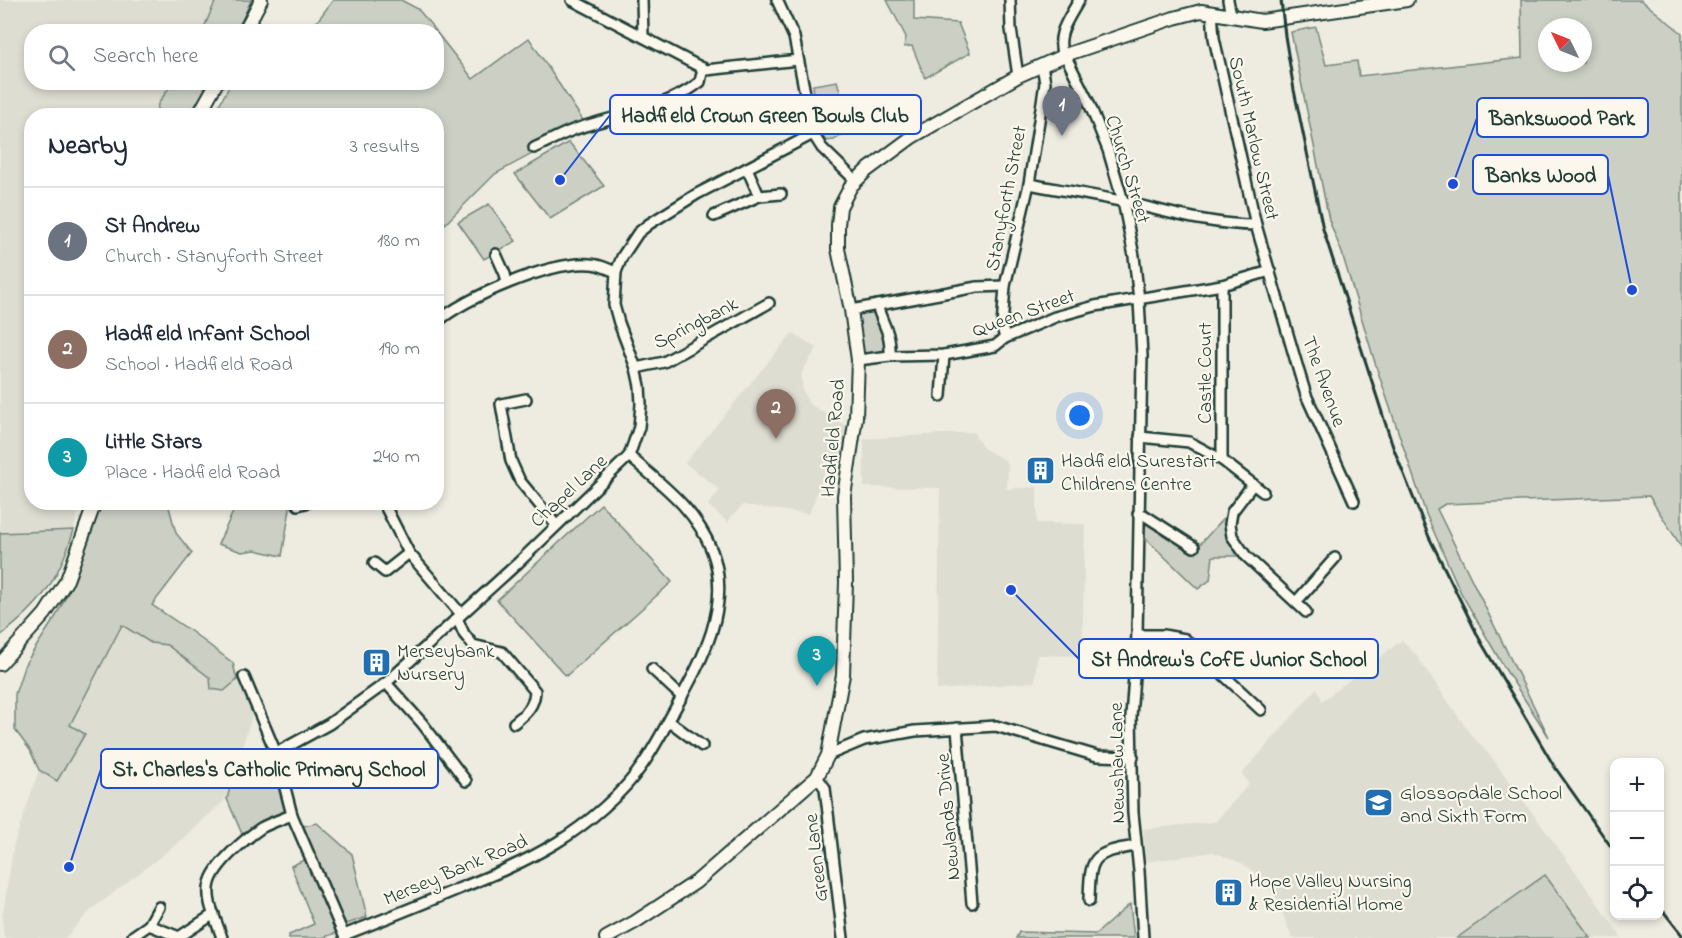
<!DOCTYPE html>
<meta charset="utf-8">
<style>
:root{--surface:#fff;--page:#f6f6f7;--text:#1f2937;--muted:#747a83;--line:#e0e1e3;--accent:#b45309}
body{margin:0;font-family:"Indie Flower",sans-serif;background:var(--page);color:var(--text)}
.controls{position:absolute;right:18px;bottom:18px;display:grid;overflow:hidden;border-radius:12px;box-shadow:0 3px 9px #0003}
.controls button{width:54px;height:54px;display:grid;place-items:center;padding:0;border:0;border-bottom:2px solid var(--line);background:var(--surface);color:var(--text);font:30px sans-serif}
.compass{position:absolute;left:1538px;top:18px;width:54px;height:54px;border-radius:50%;background:var(--surface);box-shadow:0 3px 9px #0003;rotate:313deg}
.you{position:absolute;left:1080px;top:416px;width:21px;height:21px;margin:-15px;border:4px solid #fff;border-radius:50%;background:#1a73e8;box-shadow:0 0 0 9px #1a73e833}
.badge{display:grid;place-items:center;width:39px;height:39px;border-radius:50%;background:var(--accent);color:#fff;font-size:20px;font-weight:700}
.pin{position:absolute;translate:-50% -50px;filter:drop-shadow(0 2px 3px #0008)}
.pin::after{content:'';position:absolute;top:32px;width:21px;height:18px;background:inherit;clip-path:polygon(0 0,100% 0,50% 100%)}
.list{margin:0;padding:0;list-style:none}
h2{display:flex;justify-content:space-between;align-items:center;height:78px;margin:0;padding:0 24px;font-size:26px}
h2 small{font-size:20px;font-weight:400;color:var(--muted)}
.list li{display:grid;grid-template-columns:39px 1fr auto;gap:18px;align-items:center;box-sizing:border-box;height:108px;padding:0 24px;border-top:2px solid var(--line)}
.list b{display:block;font-size:22px;white-space:nowrap}
.list p{margin:0;font-size:20px;white-space:nowrap;color:var(--muted)}
.list em{font-size:20px;font-style:normal;color:var(--muted)}
.icon{flex:none;width:33px;height:33px;fill:none;stroke:currentColor;stroke-width:2;stroke-linecap:round;stroke-linejoin:round}
.map{position:relative;flex:none;width:1682px;height:938px;overflow:hidden}
.search{position:absolute;background:var(--surface);box-shadow:0 3px 9px #0003;left:24px;top:24px;width:420px;height:66px;display:flex;align-items:center;gap:15px;box-sizing:border-box;padding:0 21px;border-radius:24px;color:var(--muted);font-size:22px}
.panel{position:absolute;background:var(--surface);box-shadow:0 3px 9px #0003;left:24px;top:108px;width:420px;height:402px;border-radius:24px}
.map>svg:first-child{display:block}
.built{fill:#ddddd2}
.green{fill:#cbcfc4;stroke:#75867c;stroke-width:1.5;fill-rule:evenodd}
.lines{fill:none;stroke-linecap:round;stroke-linejoin:round}
.street-casing{stroke:#1f3d34;stroke-width:14}
.secondary-casing{stroke:#1f3d34;stroke-width:16}
.street{stroke:#fbf7ec;stroke-width:9}
.secondary{stroke:#fbf7ec;stroke-width:12}
.rail{stroke:#1f3d34;stroke-width:3}
.labels{text-anchor:middle;stroke-width:4.5;stroke-linejoin:round;paint-order:stroke}
.street-label{font-size:20px;fill:#1f3d34;stroke:#fbf7ec}
.poi-label{font-size:20px;fill:#1f3d34;stroke:#fbf7ec;text-anchor:start}
.leader{fill:none;stroke:#1d4ed8;stroke-width:2}
.callout-dot{fill:#1d4ed8;stroke:#fbf7ec;stroke-width:2}
.callout{fill:#fbf7ec;stroke:#1d4ed8;stroke-width:2}
.callout-label{font-size:21px;text-anchor:middle;font-weight:bold;fill:#1f3d34}
</style>
<div class="map">
<svg width="1682" height="938" viewBox="0 0 1682 938">
<rect width="100%" height="100%" fill="#eeece1"/>
<filter id="ink" filterUnits="userSpaceOnUse"><feTurbulence type="fractalNoise" baseFrequency=".0167" numOctaves="2"/><feDisplacementMap in="SourceGraphic" scale="12" xChannelSelector="R" yChannelSelector="G"/><feConvolveMatrix kernelMatrix="1 2 1 2 8 2 1 2 1" color-interpolation-filters="sRGB"/></filter>
<g filter="url(#ink)">
<g class="built">
<polygon points="0,0 216,0 202,31 32,32 32,82 172,83 158,104 156,115 32,116 32,502 80,503 74,530 0,533"/>
<polygon points="792,333 817,348 802,372 802,388 809,404 848,427 846,451 830,458 809,514 743,505 731,517 728,523 708,505 720,490 685,463"/>
<polygon points="973,432 983,448 1006,461 1008,465 1007,489 1037,487 1037,523 1085,524 1082,656 1037,655 1035,682 937,690 940,488 864,487 864,439"/>
<polygon points="122,625 151,643 167,645 224,690 237,680 253,713 225,800 178,843 90,911 65,938 4,938 2,919 14,844 39,770 57,781 84,735 69,726"/>
<polygon points="1402,640 1416,655 1469,732 1492,758 1572,867 1622,938 1292,938 1279,903 1263,878 1241,863 1213,852 1146,862 1143,829 1215,822 1249,784 1242,774 1317,688 1322,701"/>
</g>
<g class="green">
<polygon points="216,0 251,0 238,31 202,32"/>
<polygon points="333,0 401,0 418,9 436,31 310,31"/>
<polygon points="887,0 914,0 914,20 958,23 970,53 925,78 912,46 904,47 906,37"/>
<path d="M1521 0H1641L1682 33V548L1649 496 1445 504 1437 509 1549 737 1505 669 1461 593 1426 514 1376 366 1342 253 1329 220 1291 32 1316 27 1326 65 1357 61 1359 76 1522 58ZM1547 27H1583V63H1547Z"/>
<polygon points="437,33 473,79 529,38 586,125 495,174 437,232 436,116 213,116 231,83 436,82"/>
<polygon points="837,81 851,130 834,140 826,141 818,129 813,85"/>
<polygon points="172,83 212,83 193,115 156,116 158,104"/>
<polygon points="569,142 604,186 550,219 515,174"/>
<polygon points="489,204 516,241 484,259 458,222"/>
<polygon points="874,309 884,331 888,353 859,357 854,313"/>
<polygon points="98,503 163,503 169,507 176,533 192,553 152,605 192,632 233,663 237,680 224,691 211,689 210,678 167,645 151,643 122,625 70,725 85,734 57,781 39,770 30,750 15,730 15,694 25,664 56,616 76,577"/>
<polygon points="234,503 289,503 290,509 282,556 255,550 242,552 218,544 233,512"/>
<polygon points="601,504 672,582 566,676 497,600"/>
<polygon points="1228,513 1227,530 1237,556 1213,556 1210,580 1198,589 1144,537 1146,523 1192,553"/>
<path d="M74 530C58 580 42 604 0 636V533Z"/>
<polygon points="272,757 286,811 242,834 227,799 233,775"/>
<polygon points="317,823 352,854 367,917 344,925 303,826"/>
<polygon points="306,859 336,933 322,938 289,938 289,935 314,924 291,866"/>
<polygon points="1545,875 1591,938 1457,938"/>
<polygon points="1130,904 1134,938 1016,938 1019,932 1096,934"/>
</g>
<g class="lines">
<defs>
<g id="street">
<polyline points="572,0 706,70 798,60"/>
<polyline points="642,0 643,36"/>
<polyline points="777,0 794,37 813,134 822,148 855,180"/>
<polyline points="1010,0 1011,29 1018,76"/>
<polyline points="1228,0 1231,15"/>
<polyline points="1212,12 1214,38 1256,225 1299,372 1306,395 1354,501"/>
<polyline points="1065,55 1089,103 1108,150 1123,201 1134,256 1139,300 1142,356 1137,635 1131,717 1133,813 1139,871 1143,938"/>
<path d="M1063 56C1055 34 1069 19 1079 0"/>
<path d="M534 148C547 142 560 135 573 130 615 115 664 110 700 82L703 68"/>
<polyline points="747,168 759,196"/>
<path d="M1029 184C1061 190 1093 195 1125 202 1168 212 1210 225 1256 225"/>
<polyline points="714,216 759,196 781,194"/>
<polyline points="496,254 505,274 507,283"/>
<polyline points="1222,285 1222,460"/>
<path d="M877 305C883 327 891 330 890 356"/>
<polyline points="851,310 977,287 1005,286"/>
<path d="M436 323C465 297 551 261 590 264 599 264 608 269 616 272"/>
<polyline points="1005,338 1002,327 1005,286 1029,184 1045,83 1042,65"/>
<polyline points="858,360 890,356 944,355 995,346 1005,338 1055,317 1095,306 1222,285 1270,271"/>
<polyline points="636,368 664,362 769,303"/>
<polyline points="941,396 944,355"/>
<polyline points="526,399 501,404 511,461 520,481 556,525"/>
<polyline points="1140,437 1189,442 1222,460 1263,492"/>
<polyline points="1253,484 1232,512 1230,524 1232,536 1246,556 1306,612"/>
<polyline points="383,502 409,553 461,614"/>
<polyline points="298,505 309,502"/>
<polyline points="1138,514 1144,515 1194,547"/>
<polyline points="374,563 385,572 409,553"/>
<polyline points="1296,602 1335,558"/>
<path d="M457 618 464 634 473 645 502 652 535 691C534 707 526 713 514 723"/>
<polyline points="1137,635 1163,635 1185,639 1261,710"/>
<polyline points="652,669 682,697"/>
<polyline points="244,677 276,753 292,815 345,938"/>
<polyline points="386,683 422,723 466,781"/>
<polyline points="669,721 702,746"/>
<polyline points="957,728 972,903"/>
<polyline points="276,753 329,724 386,683 518,563 629,456 639,427 641,404 640,386 636,368 619,323 614,305 616,272 622,257 638,233 649,224 697,194 813,134"/>
<polyline points="828,755 864,740 915,731 996,726 1097,756 1133,757"/>
<polyline points="817,777 825,788 843,938"/>
<path d="M1089 901C1090 857 1091 853 1136 846"/>
<polyline points="149,925 179,937 214,914"/>
<path d="M344 935C382 920 420 905 458 889 493 875 523 863 556 843 586 825 624 793 643 764 655 747 665 727 675 709 701 662 733 606 712 551 696 509 662 485 629 456"/>
<polyline points="133,936 149,925 159,907"/>
<path d="M222 938C217 921 205 901 210 883 215 864 245 839 261 828 270 823 282 819 292 815"/>
</g>
<g id="secondary">
<polyline points="244,32 261,0"/>
<polyline points="198,116 217,82"/>
<polyline points="0,664 45,614 67,580 95,502"/>
<polyline points="606,938 635,922 696,882 817,777 828,755 843,675 846,582 844,496 856,417 858,360 851,310 838,249 838,225 840,207 851,186 866,171 912,137 1018,76 1065,55 1174,18 1201,11 1262,21 1407,0"/>
</g>
</defs>
<use href="#street" class="street-casing"/>
<use href="#secondary" class="secondary-casing"/>
<use href="#street" class="street"/>
<use href="#secondary" class="secondary"/>
<g class="rail">
<polyline points="1281,0 1285,36 1294,90 1323,229 1393,447 1429,537 1481,642 1554,766 1614,851"/>
<polyline points="1660,907 1682,935"/>
</g>
</g>
</g>
<defs>
<symbol id="building-square" viewBox="-11 -11 22 22"><rect x="-9" y="-9" width="18" height="18" rx="4" fill="#1f6fb2" stroke="#fbf7ec"/><path d="M-4-6H4V6H1V3H-1V6H-4ZM-2.5-4.3h1.7v1.8h-1.7ZM.8-4.3h1.7v1.8H.8ZM-2.5-1h1.7V.8h-1.7ZM.8-1h1.7V.8H.8Z" fill="#fff"/></symbol>
<symbol id="school-square" viewBox="-11 -11 22 22"><rect x="-9" y="-9" width="18" height="18" rx="4" fill="#1f6fb2" stroke="#fbf7ec"/><path d="M0-5L7-2L0 1L-7-2ZM-4 1L0 2.5L4 1V4Q0 6-4 4Z" fill="#fff"/></symbol>
</defs>
<g fill-rule="evenodd">
<use href="#building-square" x="1024" y="454" width="33" height="33"/>
<use href="#building-square" x="360" y="646" width="33" height="33"/>
<use href="#school-square" x="1362" y="786" width="33" height="33"/>
<use href="#building-square" x="1212" y="876" width="33" height="33"/>
</g>
<g class="labels">
<g class="street-label">
<text transform="translate(1255 138) rotate(77)" y="7">South Marlow Street</text>
<text transform="translate(1129 169) rotate(73)" y="7">Church Street</text>
<text transform="translate(1005 198) rotate(-79)" y="7">Stanyforth Street</text>
<text transform="translate(1023 312) rotate(-20)" y="7">Queen Street</text>
<text transform="translate(695 322) rotate(-27)" y="7">Springbank</text>
<text transform="translate(1204 373) rotate(-90)" y="7">Castle Court</text>
<text transform="translate(1325 381) rotate(70)" y="7">The Avenue</text>
<text transform="translate(832 438) rotate(-85)" y="7">Hadfield Road</text>
<text transform="translate(568 490) rotate(-43)" y="7">Chapel Lane</text>
<text transform="translate(1116 763) rotate(-91)" y="7">Newshaw Lane</text>
<text transform="translate(947 817) rotate(-95)" y="7">Newlands Drive</text>
<text transform="translate(815 858) rotate(-97)" y="7">Green Lane</text>
<text transform="translate(455 869) rotate(-23)" y="7">Mersey Bank Road</text>
</g>
<g class="poi-label">
<text x="1061" y="467">Hadfield Surestart<tspan x="1061" dy="23">Childrens Centre</tspan></text>
<text x="397" y="657">Merseybank<tspan x="397" dy="23">Nursery</tspan></text>
<text x="1400" y="799">Glossopdale School<tspan x="1400" dy="23">and Sixth Form</tspan></text>
<text x="1249" y="887">Hope Valley Nursing<tspan x="1249" dy="23">&amp; Residential Home</tspan></text>
</g>
</g>
<path class="leader" d="M560 180L610 115M1453 184L1477 118M1632 290L1608 175M1011 590L1079 659M69 867L101 769"/>
<g class="callout-dot">
<circle cx="560" cy="180" r="6"/>
<circle cx="1453" cy="184" r="6"/>
<circle cx="1632" cy="290" r="6"/>
<circle cx="1011" cy="590" r="6"/>
<circle cx="69" cy="867" r="6"/>
</g>
<g class="callout">
<rect x="610" y="95" width="311" height="39" rx="6"/>
<rect x="1477" y="98" width="171" height="39" rx="6"/>
<rect x="1473" y="155" width="135" height="39" rx="6"/>
<rect x="1079" y="639" width="299" height="39" rx="6"/>
<rect x="101" y="749" width="337" height="39" rx="6"/>
</g>
<g class="callout-label">
<text x="765" y="122">Hadfield Crown Green Bowls Club</text>
<text x="1562" y="125">Bankswood Park</text>
<text x="1541" y="182">Banks Wood</text>
<text x="1229" y="666">St Andrew's CofE Junior School</text>
<text x="269" y="776">St. Charles's Catholic Primary School</text>
</g>
</svg>
<div class="controls">
<button>+</button>
<button>−</button>
<button><svg class="icon" aria-label="locate" viewBox="0 0 24 24"><circle cx="12" cy="12" r="6"/><path d="M12 2v4M12 18v4M2 12h4M18 12h4"/></svg></button>
</div>
<svg class="compass" viewBox="-18 -18 36 36"><path d="M0-13l5 13h-10z" fill="#e53935"/><path d="M0 13l5-13h-10z" fill="#747a83"/></svg>
<div class="you"></div>
<div class="pin badge" style="left:1062px;top:136px;background:#6b7280">1</div>
<div class="pin badge" style="left:776px;top:439px;background:#8d6e63">2</div>
<div class="pin badge" style="left:817px;top:686px;background:#0f9aa8">3</div>
<div class="search"><svg class="icon" aria-label="search" viewBox="0 0 24 24"><circle cx="10" cy="10" r="6"/><path d="M15 15l6 6"/></svg>Search here</div>
<section class="panel">
<h2>Nearby<small>3 results</small></h2>
<ul class="list">
<li><span class="badge" style="background:#6b7280">1</span><div><b>St Andrew</b><p>Church · Stanyforth Street</p></div><em>180 m</em></li>
<li><span class="badge" style="background:#8d6e63">2</span><div><b>Hadfield Infant School</b><p>School · Hadfield Road</p></div><em>190 m</em></li>
<li><span class="badge" style="background:#0f9aa8">3</span><div><b>Little Stars</b><p>Place · Hadfield Road</p></div><em>240 m</em></li>
</ul>
</section>
</div>
